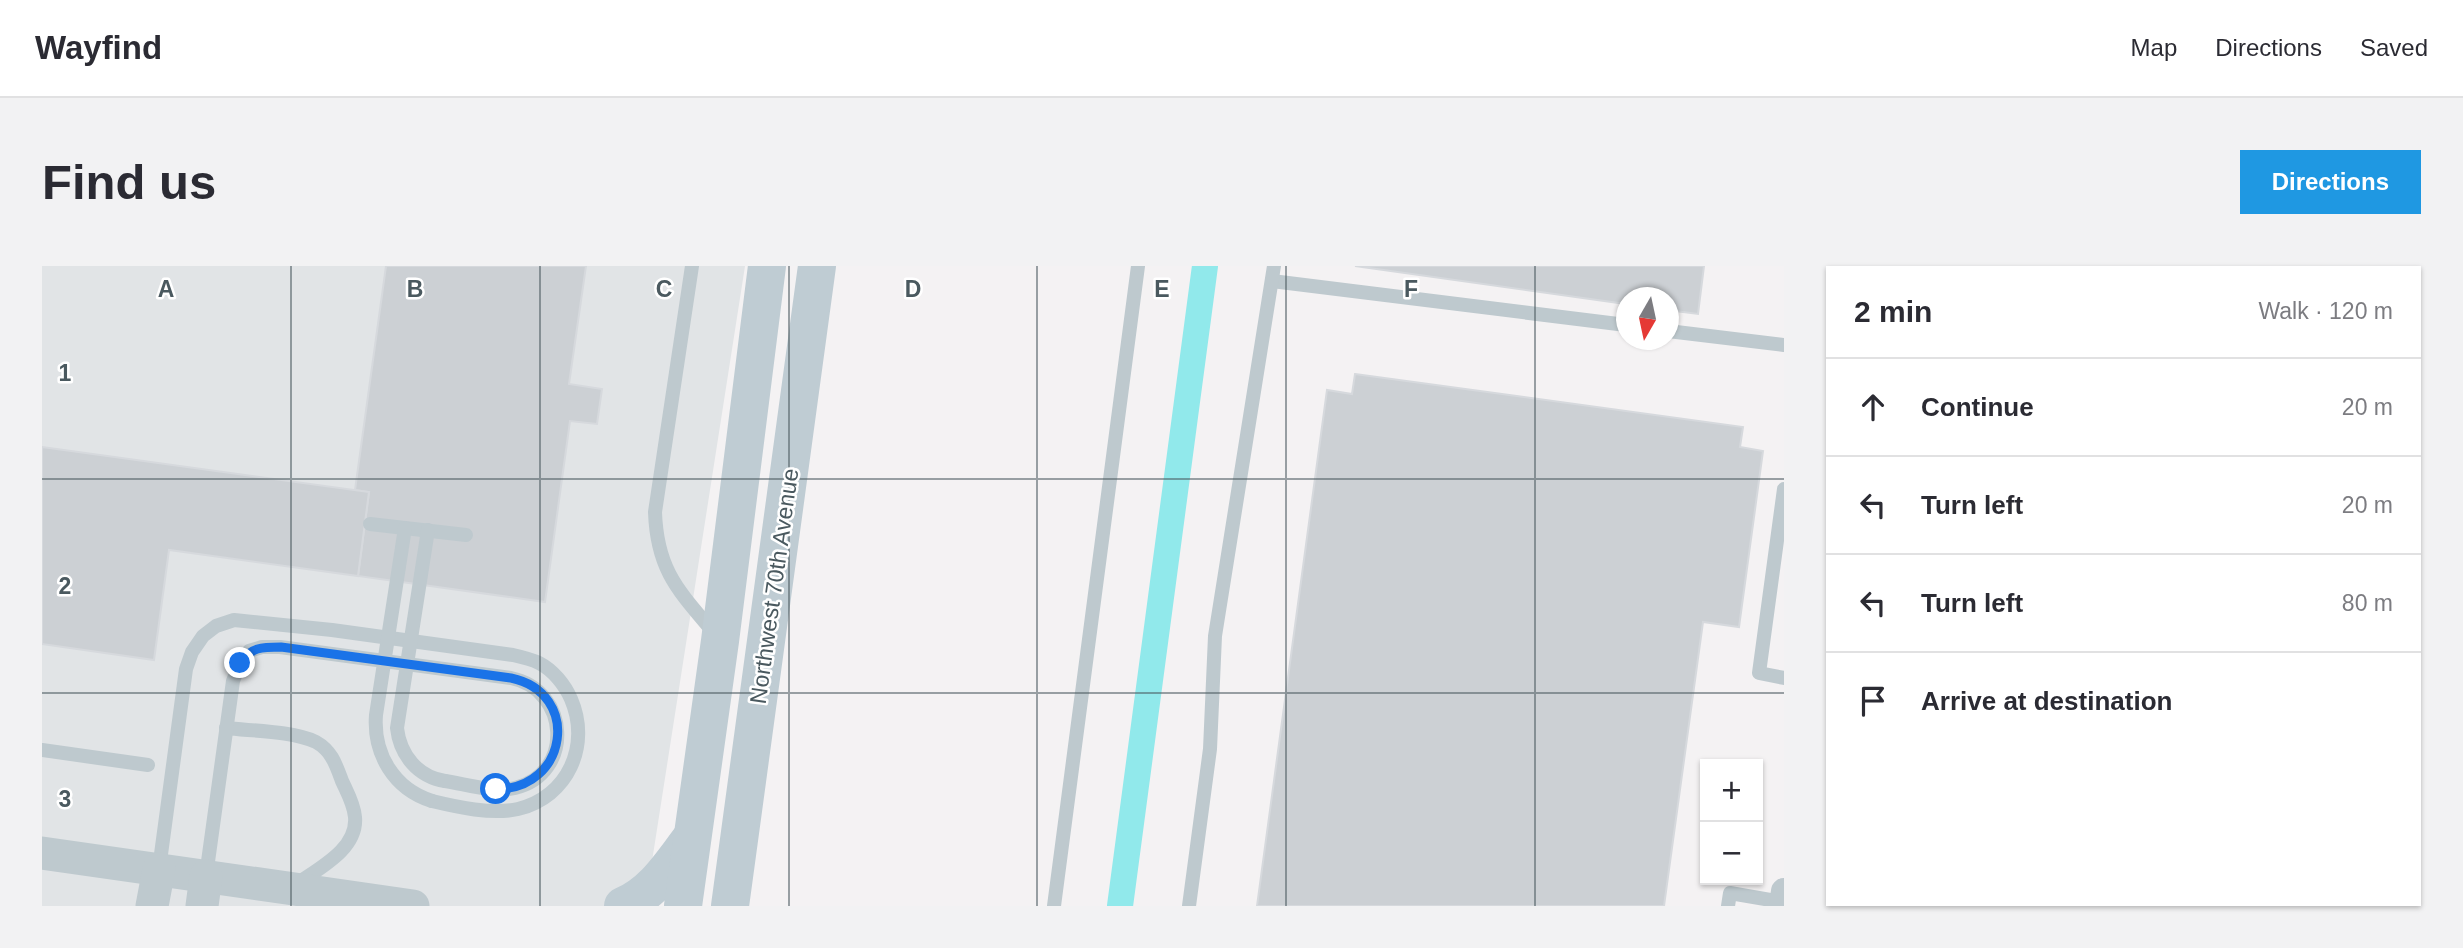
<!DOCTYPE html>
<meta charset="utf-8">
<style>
:root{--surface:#fff;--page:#f2f2f3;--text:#2b2b33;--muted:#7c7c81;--line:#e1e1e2;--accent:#1f98e2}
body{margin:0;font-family:Arial,sans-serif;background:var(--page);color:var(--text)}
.controls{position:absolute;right:21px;bottom:21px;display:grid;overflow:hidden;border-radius:0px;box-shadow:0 2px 5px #0004}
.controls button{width:63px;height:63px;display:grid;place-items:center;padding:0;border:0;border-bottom:2px solid var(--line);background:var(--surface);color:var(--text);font:35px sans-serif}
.compass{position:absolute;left:1574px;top:21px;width:63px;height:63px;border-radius:50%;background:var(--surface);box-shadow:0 2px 5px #0004;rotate:189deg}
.stop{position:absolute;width:21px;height:21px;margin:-16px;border:5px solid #1a73e8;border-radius:50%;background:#fff}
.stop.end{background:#1a73e8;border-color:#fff;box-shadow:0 2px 7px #0008}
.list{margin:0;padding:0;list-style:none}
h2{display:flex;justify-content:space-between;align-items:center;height:91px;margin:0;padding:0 28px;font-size:30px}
h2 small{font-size:23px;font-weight:400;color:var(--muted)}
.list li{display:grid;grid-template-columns:46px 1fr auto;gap:21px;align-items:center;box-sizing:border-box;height:98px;padding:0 28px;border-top:2px solid var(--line)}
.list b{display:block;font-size:26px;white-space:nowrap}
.list em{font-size:23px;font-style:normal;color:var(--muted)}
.icon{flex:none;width:38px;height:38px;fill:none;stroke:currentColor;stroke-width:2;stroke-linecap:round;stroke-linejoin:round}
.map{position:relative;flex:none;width:1742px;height:640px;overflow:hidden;border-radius:0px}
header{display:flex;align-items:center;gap:42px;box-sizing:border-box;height:98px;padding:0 35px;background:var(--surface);border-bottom:2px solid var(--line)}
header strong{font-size:33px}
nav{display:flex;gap:38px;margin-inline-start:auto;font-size:24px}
.intro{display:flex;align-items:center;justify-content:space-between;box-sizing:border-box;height:168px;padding:0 42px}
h1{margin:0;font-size:49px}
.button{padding:18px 32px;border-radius:0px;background:var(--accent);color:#fff;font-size:24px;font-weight:700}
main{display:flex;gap:42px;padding:0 42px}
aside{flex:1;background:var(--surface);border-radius:0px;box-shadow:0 2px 5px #0004}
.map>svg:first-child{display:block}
.airport{fill:#e1e4e6}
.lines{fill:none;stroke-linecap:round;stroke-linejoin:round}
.canal{stroke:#91e9eb;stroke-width:26}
.building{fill:#ccd0d4;stroke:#d6d9dd;stroke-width:2}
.service{stroke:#bec9ce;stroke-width:14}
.minor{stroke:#bec9ce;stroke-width:26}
.tertiary{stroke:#bec9ce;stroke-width:33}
.secondary{stroke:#bfccd3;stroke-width:38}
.service-bridge{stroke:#bec9ce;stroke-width:14}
.route{stroke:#1a73e8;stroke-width:9}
.grid{fill:none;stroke:#4a595f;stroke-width:2;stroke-opacity:0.55}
.labels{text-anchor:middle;stroke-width:5;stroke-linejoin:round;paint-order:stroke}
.street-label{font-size:23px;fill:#4a595f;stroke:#fff}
.grid-label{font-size:23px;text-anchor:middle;font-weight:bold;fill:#4a595f;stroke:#fff;stroke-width:5;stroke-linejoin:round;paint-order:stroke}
</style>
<header>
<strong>Wayfind</strong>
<nav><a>Map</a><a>Directions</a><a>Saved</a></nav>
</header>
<div class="intro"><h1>Find us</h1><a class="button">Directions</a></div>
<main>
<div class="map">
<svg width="1742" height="640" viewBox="0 0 1742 640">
<rect width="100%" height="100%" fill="#f4f2f3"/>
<polygon class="airport" points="0,0 703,0 603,640 0,640"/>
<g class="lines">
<polyline class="canal" points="1078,640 1163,0"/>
</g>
<g class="building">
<polygon points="344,0 544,0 527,118 560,123 555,158 528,155 503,336 316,310 327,226 313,224"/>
<polygon points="1313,0 1662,0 1656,48 1626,44 1626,32 1584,32 1584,38"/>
<polygon points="1313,108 1701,161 1698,181 1721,185 1697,361 1661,356 1622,640 1215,640 1285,124 1310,128"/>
<polygon points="0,181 327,226 316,310 127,284 112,394 0,378"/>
</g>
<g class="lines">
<g class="service">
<path d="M650 0 613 246C615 305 637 325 673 368"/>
<polyline points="1230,15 1584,59"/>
<polyline points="1626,65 1742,79"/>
<polyline points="1742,223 1717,407 1742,412"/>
<polyline points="328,258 424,269"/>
<path d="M184 462C210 465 251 465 274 476 290 485 294 499 300 515 305 526 312 538 313 551 316 584 275 603 252 620"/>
<polyline points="0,484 106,499"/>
<path d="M117 603 144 403 150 386 161 370 174 360 192 354 290 364 471 389C480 391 489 393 497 397 511 404 523 419 529 433 549 479 526 531 476 543 450 549 415 541 390 535"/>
<path d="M164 610 191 415 198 397 207 385 220 381H238L469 412C528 424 532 508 473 522 451 527 424 518 403 515"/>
<polyline points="1012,640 1096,0"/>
<polyline points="1147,640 1168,483 1173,370 1232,0"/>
<polyline points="1686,640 1688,627 1740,636"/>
</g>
<polyline class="minor" points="1740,640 1742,625"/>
<g class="tertiary">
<polyline points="0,587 371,640"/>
<polyline points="110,640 117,603"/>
<polyline points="160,640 164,610"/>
</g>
<g class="secondary">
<path d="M581 640C613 626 629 598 650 571"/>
<polyline points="641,640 678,375 725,0"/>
<polyline points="688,640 775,0"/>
</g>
<g class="service-bridge">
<path d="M363 262 334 449C331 488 352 523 390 535"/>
<path d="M386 264 355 462C358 489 376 511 403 515"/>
</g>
</g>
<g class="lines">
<path class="route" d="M198 397C209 381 220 381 239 381L469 412C540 427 526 524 454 523"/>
</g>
<path class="grid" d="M249 0V640M498 0V640M747 0V640M995 0V640M1244 0V640M1493 0V640M0 213H1742M0 427H1742"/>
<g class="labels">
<g class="street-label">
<text transform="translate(732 320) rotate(-82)" y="8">Northwest 70th Avenue</text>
</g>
</g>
<g class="grid-label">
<text x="124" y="31">A</text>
<text x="373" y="31">B</text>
<text x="622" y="31">C</text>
<text x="871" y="31">D</text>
<text x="1120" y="31">E</text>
<text x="1369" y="31">F</text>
<text x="23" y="115">1</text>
<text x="23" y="328">2</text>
<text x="23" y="541">3</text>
</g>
</svg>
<div class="controls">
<button>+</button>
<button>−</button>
</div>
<svg class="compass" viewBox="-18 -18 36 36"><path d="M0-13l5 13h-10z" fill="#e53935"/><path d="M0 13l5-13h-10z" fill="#7c7c81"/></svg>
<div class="stop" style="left:454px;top:523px"></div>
<div class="stop end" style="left:198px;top:397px"></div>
</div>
<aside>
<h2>2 min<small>Walk · 120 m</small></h2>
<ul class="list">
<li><svg class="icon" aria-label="ahead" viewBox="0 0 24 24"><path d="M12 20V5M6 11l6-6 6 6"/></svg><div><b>Continue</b></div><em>20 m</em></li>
<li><svg class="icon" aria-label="left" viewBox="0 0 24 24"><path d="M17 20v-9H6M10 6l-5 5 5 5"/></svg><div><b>Turn left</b></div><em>20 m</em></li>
<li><svg class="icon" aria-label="left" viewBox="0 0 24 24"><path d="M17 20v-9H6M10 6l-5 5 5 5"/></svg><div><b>Turn left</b></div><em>80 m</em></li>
<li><svg class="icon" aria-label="arrive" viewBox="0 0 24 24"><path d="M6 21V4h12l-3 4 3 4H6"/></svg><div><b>Arrive at destination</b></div></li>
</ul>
</aside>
</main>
